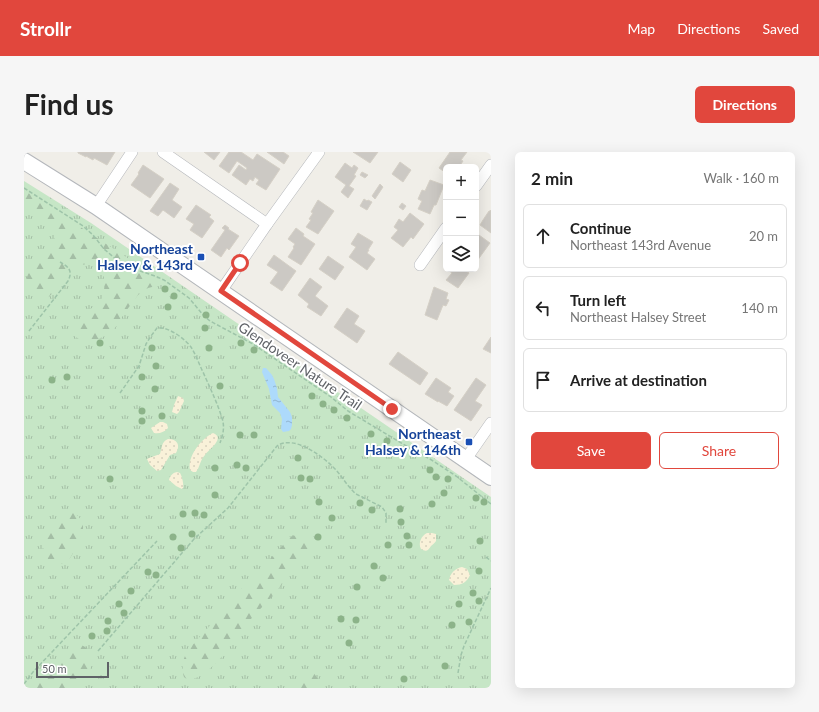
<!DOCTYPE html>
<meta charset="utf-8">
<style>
:root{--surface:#fff;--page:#f6f6f6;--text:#222;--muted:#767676;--line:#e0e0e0;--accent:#e1473d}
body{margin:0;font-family:Lato,sans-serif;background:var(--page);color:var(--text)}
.controls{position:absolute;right:12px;top:12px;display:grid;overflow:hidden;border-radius:6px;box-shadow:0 4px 16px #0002}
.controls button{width:36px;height:36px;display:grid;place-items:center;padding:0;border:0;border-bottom:1px solid var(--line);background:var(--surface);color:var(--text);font:20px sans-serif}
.scale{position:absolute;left:12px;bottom:10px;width:73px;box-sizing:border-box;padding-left:4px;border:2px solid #5f6267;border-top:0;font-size:11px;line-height:14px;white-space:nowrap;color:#5f6267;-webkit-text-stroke:3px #fff;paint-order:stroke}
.stop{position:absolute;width:12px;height:12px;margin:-9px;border:3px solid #e1473d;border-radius:50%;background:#fff}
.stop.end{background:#e1473d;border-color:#fff;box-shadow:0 1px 4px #0008}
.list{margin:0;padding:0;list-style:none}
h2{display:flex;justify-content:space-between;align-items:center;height:52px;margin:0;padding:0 16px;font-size:17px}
h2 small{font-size:13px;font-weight:400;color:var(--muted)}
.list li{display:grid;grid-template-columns:26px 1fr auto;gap:12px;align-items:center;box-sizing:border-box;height:64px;margin:0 8px 8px;padding:0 8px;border:1px solid var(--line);border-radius:6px}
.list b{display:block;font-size:15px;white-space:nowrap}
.list p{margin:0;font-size:13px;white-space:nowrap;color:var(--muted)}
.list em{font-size:13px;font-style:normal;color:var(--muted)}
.actions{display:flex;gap:8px;padding:12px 16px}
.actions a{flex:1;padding:9px 0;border:1px solid var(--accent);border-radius:6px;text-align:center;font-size:14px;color:var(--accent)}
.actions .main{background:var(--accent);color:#fff}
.icon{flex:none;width:22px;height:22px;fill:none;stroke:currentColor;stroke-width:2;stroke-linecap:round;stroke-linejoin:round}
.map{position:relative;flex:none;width:467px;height:536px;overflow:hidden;border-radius:6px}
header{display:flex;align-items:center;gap:24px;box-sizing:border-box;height:56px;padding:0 20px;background:var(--accent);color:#fff}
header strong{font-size:19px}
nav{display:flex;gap:22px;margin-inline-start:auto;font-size:14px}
.intro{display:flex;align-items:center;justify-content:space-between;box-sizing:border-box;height:96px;padding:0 24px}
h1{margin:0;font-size:28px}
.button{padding:10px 18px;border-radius:6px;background:var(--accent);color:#fff;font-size:14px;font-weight:700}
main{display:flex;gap:24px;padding:0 24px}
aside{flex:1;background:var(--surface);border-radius:6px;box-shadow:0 4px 16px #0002}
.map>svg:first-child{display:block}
.grass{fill:url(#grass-tufts)}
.forest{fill:url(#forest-firs)}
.sand{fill:url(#sand-dots)}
.water{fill:url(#water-ripples)}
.building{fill:#ccc9c4;stroke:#d5d0c6}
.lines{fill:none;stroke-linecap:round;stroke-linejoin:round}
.minor-casing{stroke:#b5b7bb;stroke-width:12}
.secondary-casing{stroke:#b4b7bb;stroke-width:18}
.path{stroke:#9ec4a9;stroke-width:1.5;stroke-dasharray:4 2;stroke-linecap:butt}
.minor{stroke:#fff;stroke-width:11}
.secondary{stroke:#fff;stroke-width:16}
.tree{fill:#8cb389}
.route{stroke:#e1473d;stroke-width:5}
.transit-dot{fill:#1a4fb4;stroke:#fff;stroke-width:1.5}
.labels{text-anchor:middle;stroke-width:4;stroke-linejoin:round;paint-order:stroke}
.transit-label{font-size:14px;font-weight:bold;fill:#164399;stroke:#fff;text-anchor:end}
.street-label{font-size:14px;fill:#5f6267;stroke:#fff}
</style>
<header>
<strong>Strollr</strong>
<nav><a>Map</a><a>Directions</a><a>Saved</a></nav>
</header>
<div class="intro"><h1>Find us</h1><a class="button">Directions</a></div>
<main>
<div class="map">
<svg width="467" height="536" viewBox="0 0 467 536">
<defs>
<pattern id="grass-tufts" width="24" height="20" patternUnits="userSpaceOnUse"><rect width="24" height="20" fill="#c6e6c6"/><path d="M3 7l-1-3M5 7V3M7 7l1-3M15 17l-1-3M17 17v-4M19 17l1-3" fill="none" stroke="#a4bea5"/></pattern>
<pattern id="forest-firs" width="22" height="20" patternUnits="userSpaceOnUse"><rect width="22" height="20" fill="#c6e6c6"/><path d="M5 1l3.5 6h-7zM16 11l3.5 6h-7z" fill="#a4bea5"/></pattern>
<pattern id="sand-dots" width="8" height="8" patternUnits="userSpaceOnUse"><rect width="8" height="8" fill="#f9f1d9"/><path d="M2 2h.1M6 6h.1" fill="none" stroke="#d8d1bd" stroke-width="1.8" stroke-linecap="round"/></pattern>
<pattern id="water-ripples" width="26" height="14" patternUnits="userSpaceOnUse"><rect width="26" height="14" fill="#addafb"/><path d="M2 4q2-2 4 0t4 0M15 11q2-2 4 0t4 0" fill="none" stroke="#90b4cf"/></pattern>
</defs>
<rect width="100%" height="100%" fill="#f0eee8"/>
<polygon class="grass" points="0,29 67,71 467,345 467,536 0,536"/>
<g class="forest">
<path d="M0 38 134 126 135 129 132 134 124 136 114 143 99 163 91 176 85 182 74 187 64 189 55 187 52 185C51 172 61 162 70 154 73 152 77 149 78 146 81 139 81 128 79 122 77 117 74 115 70 113 61 110 55 114 48 119 46 121 43 123 41 125 31 135 25 157 7 142 0 132 2 114 14 106 20 103 24 103 29 96 39 80 12 62 0 56Z"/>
<path d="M49 360C55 364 60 370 59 378 58 384 50 401 46 406 36 417 25 413 20 400 19 396 18 392 19 388 20 382 30 369 34 365 38 362 44 361 49 360Z"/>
<path d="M273 383C281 385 289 390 285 399 282 407 273 411 269 417 263 424 259 432 253 439 244 449 235 458 226 468 218 477 211 487 204 497 197 507 170 536 160 525 158 519 158 510 161 504 166 494 176 485 184 476 195 462 206 446 219 435 224 431 231 430 236 427L247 406 259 393 265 385Z"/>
<path d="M49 493C51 493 54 492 56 493 69 495 69 513 65 523 63 527 58 532 55 536H6C18 519 36 509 49 493Z"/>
<polygon points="282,518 289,520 294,527 292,536 267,536 278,520"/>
</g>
<g class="sand">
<polygon points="154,244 159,246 160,249 155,260 153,262 148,260 150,253"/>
<path d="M136 270H139L143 272 144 276C141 280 135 282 130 281L127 276Z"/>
<path d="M189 281C202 286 185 297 181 303 176 308 176 315 172 320H169L166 318C163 304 178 286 189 281Z"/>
<path d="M144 287C153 287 157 293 152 301L146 303 137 318 133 319 126 313 123 307 125 306 136 302C138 296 137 290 144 287Z"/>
<path d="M153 320 156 321C158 324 160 333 159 336L158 337 152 334 145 328C146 324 148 321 153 320Z"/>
<path d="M403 381H408L412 382C412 384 412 387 412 389 411 391 409 392 407 394 404 399 402 400 397 397 394 391 397 384 403 381Z"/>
<path d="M438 415 443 417 446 423C443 430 438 433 430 433L425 428C426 421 432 416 438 415Z"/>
</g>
<polygon class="water" points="239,216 242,216 248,223 250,227 253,236 254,245 266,260 268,265 268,273 267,277 265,279 259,280 257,277 258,267 256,261 248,253 245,237 238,220"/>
<g class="building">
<polygon points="54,0 91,0 83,13 70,6 69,8 62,4 62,5 54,1"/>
<polygon points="180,0 196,0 190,8"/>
<polygon points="205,0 217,0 229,8 233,2 256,17 242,38 232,32 235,28 231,25 229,29 226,27 222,33 208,23 215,13 222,18 223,16 213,9 205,21 195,14"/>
<polygon points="243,0 259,0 265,4 260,12"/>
<polygon points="329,0 354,0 346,11"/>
<polygon points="426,0 443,0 437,8 439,9 435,15 422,15 422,21 415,16"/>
<polygon points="376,10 387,18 379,30 368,22"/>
<polygon points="321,11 328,16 330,13 334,16 330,23 332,24 325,34 330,37 324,46 317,40 322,33 311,25"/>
<polygon points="119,13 140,27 126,46 107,33 115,22 114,21"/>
<polygon points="338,20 344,23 341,26 336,23"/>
<polygon points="406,28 420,33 412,53 410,53 406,62 394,57 398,49 394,47 398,38 401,39"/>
<polygon points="146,31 155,37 148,48 158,55 150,66 139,58 134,64 126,59"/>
<polygon points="356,32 359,35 351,47 348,44"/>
<polygon points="340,47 343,49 344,48 348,50 343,58 336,54"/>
<polygon points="294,48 310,59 294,82 282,75 287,68 285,67 289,61 287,60"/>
<polygon points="378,51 382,54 379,58 375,55"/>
<polygon points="172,53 187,63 185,65 190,69 178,86 166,78 170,72 162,67"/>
<polygon points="467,58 467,81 456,73 459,68 465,59 466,59"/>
<polygon points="386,61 400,72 389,87 387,85 379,95 367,86 374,78 370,75 375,67 379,70"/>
<polygon points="201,73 205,76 204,77 215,84 205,98 203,96 197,105 187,98 201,78 198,76"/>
<polygon points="272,76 280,82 279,84 291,92 277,113 264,105 270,96 269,95 271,92 264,87"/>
<polygon points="334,81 349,90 344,98 345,98 343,101 351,107 343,118 325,105 332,95 327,92"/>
<polygon points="455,83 466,91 453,109 452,108 452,88"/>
<polygon points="250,103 272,119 258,139 246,131 254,120 243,113"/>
<polygon points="304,104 320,115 311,128 295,117"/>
<polygon points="423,117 439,117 445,121 434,136 422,128 428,121"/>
<polygon points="286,126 298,135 291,144 304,154 297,164 283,155 285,152 274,143"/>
<polygon points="410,135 424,141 422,147 425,148 422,154 419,153 413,168 401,163"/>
<polygon points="323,156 335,164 330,172 341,179 333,191 310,175"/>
<polygon points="467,185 467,201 459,197"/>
<polygon points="374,200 404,221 396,233 365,212"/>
<polygon points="412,226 427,236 424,240 430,244 423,254 414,249 414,250 401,242"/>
<polygon points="452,226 462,233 451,249 458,253 447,269 430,258"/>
</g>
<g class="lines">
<defs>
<g id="minor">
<polyline points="139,0 243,72"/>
<polyline points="452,34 467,13"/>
<polyline points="72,54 108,0"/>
<polyline points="396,113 422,76"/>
<polyline points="197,139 243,72 295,0"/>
<polyline points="442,307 467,271"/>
</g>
<polyline id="secondary" points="0,9 72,54 467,325"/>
</defs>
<use href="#minor" class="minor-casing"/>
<use href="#secondary" class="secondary-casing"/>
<g class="path">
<polyline points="0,36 59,74 69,83 80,97 99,113 107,116 131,124 140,128 165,146 180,164 186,169 229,192 307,245 324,259 389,298 406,307 432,324 467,352"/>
<path d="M5 179 44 129C49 119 45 115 36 110"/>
<path d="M96 241 115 214 122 192 127 184 133 176C144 174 161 187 167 195 172 203 175 212 179 220 186 236 193 250 198 266 201 275 199 283 196 291"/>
<polyline points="462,405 467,409"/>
<path d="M74 499 170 387 204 356 253 294C270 282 300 305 312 318 319 326 324 335 332 342L358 355 362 361V371"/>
<polyline points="434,521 437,503 440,494 467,436"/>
<polyline points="0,532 9,520 133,389"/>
</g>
<use href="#minor" class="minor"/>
<use href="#secondary" class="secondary"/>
</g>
<g class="tree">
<circle cx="141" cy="137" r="3.5"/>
<circle cx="150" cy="144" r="3.5"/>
<circle cx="144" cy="155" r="3.5"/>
<circle cx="182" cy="163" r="3.5"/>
<circle cx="181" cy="176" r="3.5"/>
<circle cx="76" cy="191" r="3.5"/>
<circle cx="217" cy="191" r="3.5"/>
<circle cx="128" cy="196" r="3.5"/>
<circle cx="185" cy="196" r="3.5"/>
<circle cx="230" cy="198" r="3.5"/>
<circle cx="132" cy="214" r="3.5"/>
<circle cx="43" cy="225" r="3.5"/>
<circle cx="118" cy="225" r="3.5"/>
<circle cx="28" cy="228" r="3.5"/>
<circle cx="196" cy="234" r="3.5"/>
<circle cx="131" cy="237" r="3.5"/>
<circle cx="288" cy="244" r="3.5"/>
<circle cx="299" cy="252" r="3.5"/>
<circle cx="310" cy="258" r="3.5"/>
<circle cx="118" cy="259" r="3.5"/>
<circle cx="138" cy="264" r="3.5"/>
<circle cx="323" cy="266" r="3.5"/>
<circle cx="118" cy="269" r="3.5"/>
<circle cx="347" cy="282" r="3.5"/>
<circle cx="216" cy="283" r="3.5"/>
<circle cx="230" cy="283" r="3.5"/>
<circle cx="363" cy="289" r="3.5"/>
<circle cx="274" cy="306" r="3.5"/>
<circle cx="213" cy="313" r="3.5"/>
<circle cx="191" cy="316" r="3.5"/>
<circle cx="222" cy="316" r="3.5"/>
<circle cx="406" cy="318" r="3.5"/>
<circle cx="412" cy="325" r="3.5"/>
<circle cx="277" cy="326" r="3.5"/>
<circle cx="86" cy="327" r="3.5"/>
<circle cx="286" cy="327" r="3.5"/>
<circle cx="424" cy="327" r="3.5"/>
<circle cx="420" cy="341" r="3.5"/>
<circle cx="191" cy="343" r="3.5"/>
<circle cx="452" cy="346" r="3.5"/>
<circle cx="295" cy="350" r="3.5"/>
<circle cx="460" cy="350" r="3.5"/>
<circle cx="336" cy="351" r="3.5"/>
<circle cx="408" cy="352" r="3.5"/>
<circle cx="376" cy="357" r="3.5"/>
<circle cx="348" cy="358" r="3.5"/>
<circle cx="171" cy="361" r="3.5"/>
<circle cx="159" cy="362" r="3.5"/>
<circle cx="180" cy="363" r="3.5"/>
<circle cx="308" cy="366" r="3.5"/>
<circle cx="377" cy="370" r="3.5"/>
<circle cx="168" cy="382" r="3.5"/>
<circle cx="383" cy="384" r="3.5"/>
<circle cx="149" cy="385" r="3.5"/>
<circle cx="294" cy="385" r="3.5"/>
<circle cx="456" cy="389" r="3.5"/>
<circle cx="364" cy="393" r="3.5"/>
<circle cx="385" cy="393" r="3.5"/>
<circle cx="157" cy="396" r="3.5"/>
<circle cx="350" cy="414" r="3.5"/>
<circle cx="455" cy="419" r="3.5"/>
<circle cx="124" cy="420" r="3.5"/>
<circle cx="132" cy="423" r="3.5"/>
<circle cx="359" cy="426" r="3.5"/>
<circle cx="333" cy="435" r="3.5"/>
<circle cx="107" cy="439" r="3.5"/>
<circle cx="449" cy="441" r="3.5"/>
<circle cx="455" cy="449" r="3.5"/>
<circle cx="95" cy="452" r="3.5"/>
<circle cx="435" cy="452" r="3.5"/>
<circle cx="100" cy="461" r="3.5"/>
<circle cx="317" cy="467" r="3.5"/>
<circle cx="332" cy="468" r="3.5"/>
<circle cx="84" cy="469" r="3.5"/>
<circle cx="445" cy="470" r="3.5"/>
<circle cx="428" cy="473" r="3.5"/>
<circle cx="83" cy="479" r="3.5"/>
<circle cx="68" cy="484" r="3.5"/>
<circle cx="325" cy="491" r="3.5"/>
<circle cx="421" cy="514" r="3.5"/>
<circle cx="380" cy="527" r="3.5"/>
</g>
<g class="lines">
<polyline class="route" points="216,111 197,139 368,257"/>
</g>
<g class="transit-dot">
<rect x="173" y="101" width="8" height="8" rx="2"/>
<rect x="441" y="286" width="8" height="8" rx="2"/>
</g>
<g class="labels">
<g class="transit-label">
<text x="169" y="102">Northeast<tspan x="169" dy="16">Halsey &amp; 143rd</tspan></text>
<text x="437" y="287">Northeast<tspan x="437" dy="16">Halsey &amp; 146th</tspan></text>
</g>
<g class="street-label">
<text transform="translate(276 214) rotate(34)" y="5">Glendoveer Nature Trail</text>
</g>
</g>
</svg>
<div class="controls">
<button>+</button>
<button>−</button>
<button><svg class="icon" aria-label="layers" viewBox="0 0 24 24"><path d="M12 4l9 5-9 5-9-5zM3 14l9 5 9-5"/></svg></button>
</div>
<div class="scale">50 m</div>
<div class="stop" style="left:216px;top:111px"></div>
<div class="stop end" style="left:368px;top:257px"></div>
</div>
<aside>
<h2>2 min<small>Walk · 160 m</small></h2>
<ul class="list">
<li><svg class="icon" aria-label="ahead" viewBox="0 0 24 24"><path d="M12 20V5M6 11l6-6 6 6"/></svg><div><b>Continue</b><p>Northeast 143rd Avenue</p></div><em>20 m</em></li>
<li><svg class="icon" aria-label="left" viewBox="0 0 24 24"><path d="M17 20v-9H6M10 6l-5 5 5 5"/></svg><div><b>Turn left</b><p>Northeast Halsey Street</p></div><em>140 m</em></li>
<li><svg class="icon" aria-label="arrive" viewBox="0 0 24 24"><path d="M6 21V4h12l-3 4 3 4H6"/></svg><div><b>Arrive at destination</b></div></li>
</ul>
<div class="actions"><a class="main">Save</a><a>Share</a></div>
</aside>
</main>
